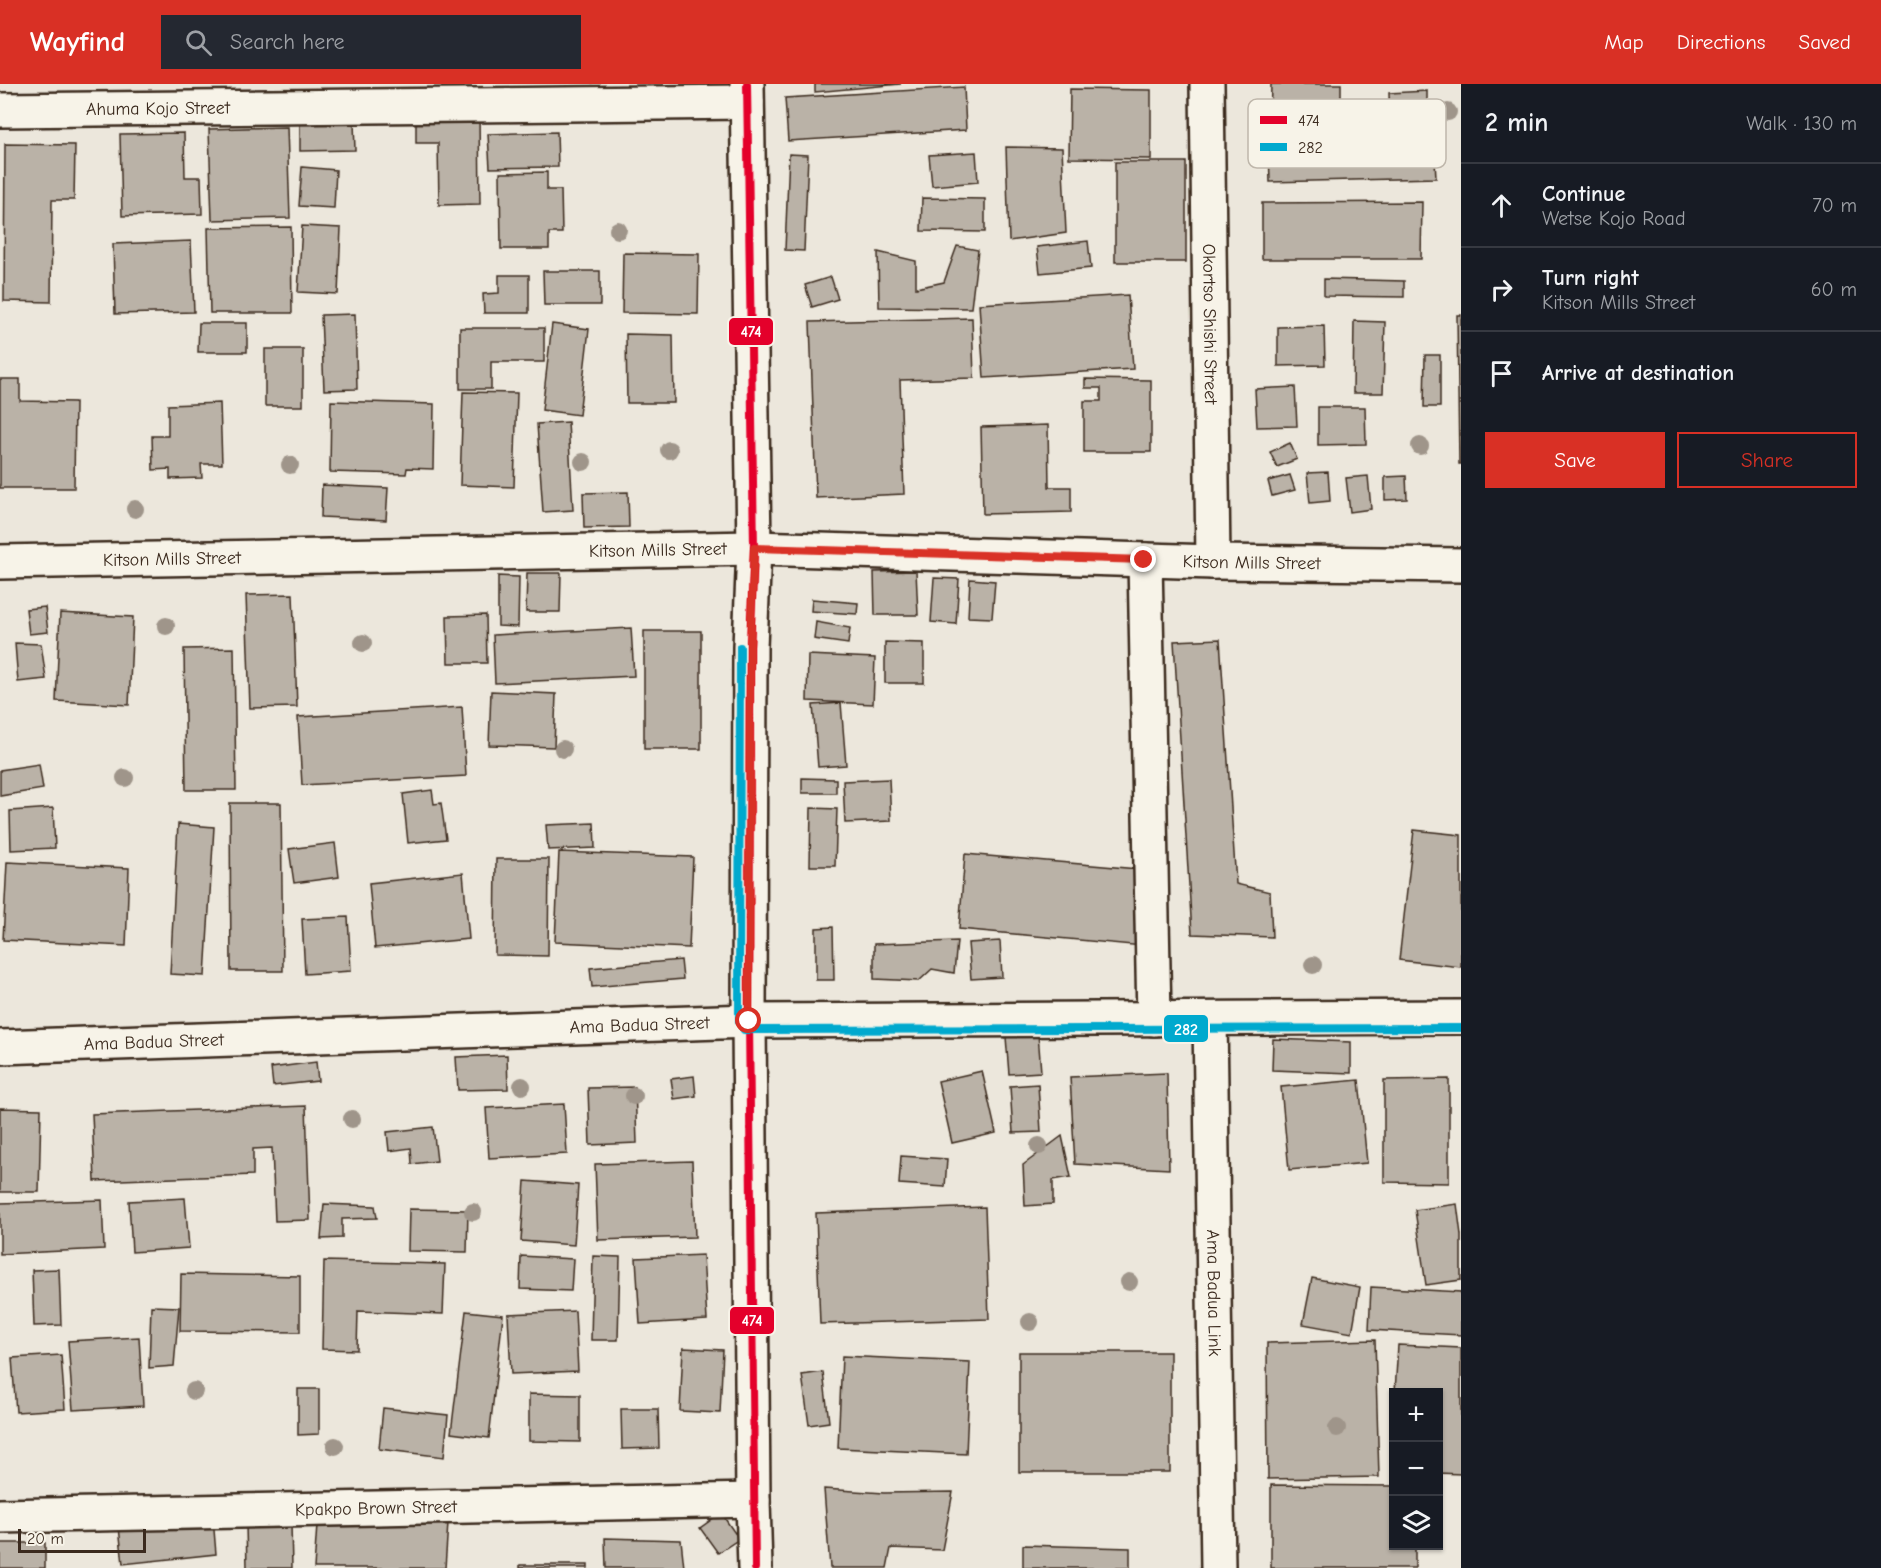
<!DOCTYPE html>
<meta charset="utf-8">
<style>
:root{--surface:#171b24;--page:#242831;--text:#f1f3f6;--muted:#9ea1a6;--line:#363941;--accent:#d93025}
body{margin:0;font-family:"Comic Neue",sans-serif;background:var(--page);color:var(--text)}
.controls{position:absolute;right:18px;bottom:18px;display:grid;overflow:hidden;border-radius:0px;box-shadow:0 2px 4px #0004}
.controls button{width:54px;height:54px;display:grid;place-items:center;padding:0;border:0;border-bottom:2px solid var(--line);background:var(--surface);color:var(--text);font:30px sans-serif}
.scale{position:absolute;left:18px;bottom:15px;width:128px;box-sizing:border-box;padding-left:6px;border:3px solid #3b2a1e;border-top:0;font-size:16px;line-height:21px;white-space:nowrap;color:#3b2a1e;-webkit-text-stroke:4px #f7f3e8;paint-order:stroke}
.stop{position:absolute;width:18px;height:18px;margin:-14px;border:4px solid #d93025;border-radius:50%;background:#fff}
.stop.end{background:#d93025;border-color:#fff;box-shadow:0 2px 6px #0008}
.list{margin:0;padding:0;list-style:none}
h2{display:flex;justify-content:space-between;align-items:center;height:78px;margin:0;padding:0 24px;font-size:26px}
h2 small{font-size:20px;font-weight:400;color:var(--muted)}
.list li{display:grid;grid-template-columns:39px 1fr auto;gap:18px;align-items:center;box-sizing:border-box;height:84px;padding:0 24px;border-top:2px solid var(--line)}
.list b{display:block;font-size:22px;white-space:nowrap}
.list p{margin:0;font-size:20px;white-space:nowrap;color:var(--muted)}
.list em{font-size:20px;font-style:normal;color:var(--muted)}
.actions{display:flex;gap:12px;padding:18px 24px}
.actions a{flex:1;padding:14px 0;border:2px solid var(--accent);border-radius:0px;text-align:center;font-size:21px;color:var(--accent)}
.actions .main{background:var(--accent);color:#fff}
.icon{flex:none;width:33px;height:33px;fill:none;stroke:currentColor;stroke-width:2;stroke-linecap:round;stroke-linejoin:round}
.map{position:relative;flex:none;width:1461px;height:1484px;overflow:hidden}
header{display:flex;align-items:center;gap:36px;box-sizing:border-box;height:84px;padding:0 30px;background:var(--accent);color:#fff}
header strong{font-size:28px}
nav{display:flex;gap:33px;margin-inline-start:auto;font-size:21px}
.search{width:420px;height:54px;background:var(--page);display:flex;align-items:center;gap:15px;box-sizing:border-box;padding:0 21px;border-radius:0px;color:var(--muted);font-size:22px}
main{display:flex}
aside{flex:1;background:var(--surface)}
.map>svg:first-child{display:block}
.building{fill:#bab2a7;stroke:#3b2a1e;stroke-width:1.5}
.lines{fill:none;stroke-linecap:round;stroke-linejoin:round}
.minor-casing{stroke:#3b2a1e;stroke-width:38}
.minor{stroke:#f7f3e8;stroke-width:33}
.bus-1-casing{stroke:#f7f3e8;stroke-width:12}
.bus-2-casing{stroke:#f7f3e8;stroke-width:12}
.bus-1{stroke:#e4002b;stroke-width:8}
.bus-2{stroke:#00a9ce;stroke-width:8}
.tree{fill:#9f958a}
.route{stroke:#d93025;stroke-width:8}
.labels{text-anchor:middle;stroke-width:5;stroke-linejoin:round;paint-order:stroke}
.street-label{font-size:18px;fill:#3b2a1e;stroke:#f7f3e8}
.key{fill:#f7f3e8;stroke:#bfb7ab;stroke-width:1.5}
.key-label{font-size:16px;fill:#3b2a1e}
.line-badge{stroke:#f7f3e8;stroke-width:2}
.badge-label{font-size:16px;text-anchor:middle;font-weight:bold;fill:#fff}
</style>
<header>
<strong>Wayfind</strong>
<div class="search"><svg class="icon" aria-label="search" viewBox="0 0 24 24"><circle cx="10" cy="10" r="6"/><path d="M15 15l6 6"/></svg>Search here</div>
<nav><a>Map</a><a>Directions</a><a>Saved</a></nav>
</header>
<main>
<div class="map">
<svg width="1461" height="1484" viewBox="0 0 1461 1484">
<rect width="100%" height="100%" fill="#ece7dc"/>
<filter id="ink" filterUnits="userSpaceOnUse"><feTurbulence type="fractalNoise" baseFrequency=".0167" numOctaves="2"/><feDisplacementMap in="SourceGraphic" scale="12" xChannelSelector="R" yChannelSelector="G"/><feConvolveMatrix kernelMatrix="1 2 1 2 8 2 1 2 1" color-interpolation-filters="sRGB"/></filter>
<g filter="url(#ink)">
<g class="building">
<polygon points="815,0 901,0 815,8"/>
<polygon points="1271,0 1341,0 1341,45 1270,45"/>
<polygon points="964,3 966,46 788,57 785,14"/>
<polygon points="1070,5 1151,6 1151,75 1069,74"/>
<polygon points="1427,7 1427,38 1390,39 1389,9"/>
<polygon points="479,31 480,120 439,121 438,59 416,59 416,32"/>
<polygon points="354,39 355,66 300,67 300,40"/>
<polygon points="287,43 290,134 212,136 209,45"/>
<polygon points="557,48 558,83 490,84 488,50"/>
<polygon points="184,49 185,93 201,93 202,130 122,132 120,50"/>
<polygon points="5,60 75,61 74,116 52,116 51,218 4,217"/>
<polygon points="1434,60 1436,94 1270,98 1269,65"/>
<polygon points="1006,63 1062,64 1066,149 1009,157"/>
<polygon points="976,68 978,98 932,102 929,71"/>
<polygon points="789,70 808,71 804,167 785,166"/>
<rect x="1115" y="78" width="71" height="100"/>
<polygon points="302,83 336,86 334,124 299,122"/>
<polygon points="547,88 547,106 561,106 562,149 549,149 549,165 501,165 500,89"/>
<polygon points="922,114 985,115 985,148 921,147"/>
<polygon points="1422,118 1421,175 1262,175 1262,119"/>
<polygon points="302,142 341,144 338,210 298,208"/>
<polygon points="291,143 292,229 210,229 208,144"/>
<polygon points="191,157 194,228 115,230 113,160"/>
<polygon points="1088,157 1091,184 1040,189 1037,163"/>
<polygon points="957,162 978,166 971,224 879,223 878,168 916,177 916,204 944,198"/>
<polygon points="623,169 699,170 698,230 622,229"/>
<polygon points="543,187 600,187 600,221 544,221"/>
<polygon points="499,191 529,191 529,229 484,229 483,210 499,209"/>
<polygon points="831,193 838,215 812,223 805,201"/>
<polygon points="1324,195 1404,197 1404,213 1324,212"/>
<polygon points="1128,211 1133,285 984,294 979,220"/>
<polygon points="355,230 357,305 324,306 321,231"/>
<polygon points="1457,231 1461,231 1461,380 1459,380"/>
<polygon points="972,234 974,294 900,296 904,410 816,414 810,238"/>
<polygon points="1354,237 1385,238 1383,309 1353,309"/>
<polygon points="199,239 247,239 247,268 198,268"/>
<polygon points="552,240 589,245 579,331 542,326"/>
<polygon points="1324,242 1325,281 1278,282 1278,243"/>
<polygon points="460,244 544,244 544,278 491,278 491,305 460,305"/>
<polygon points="626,250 673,251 674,319 627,319"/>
<rect x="265" y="265" width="38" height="57"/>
<polygon points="1425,271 1440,271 1440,323 1424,323"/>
<polygon points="0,295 20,295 20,317 75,318 74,404 0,404"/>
<polygon points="1085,295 1151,296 1151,368 1084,368 1084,317 1101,317 1101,304 1085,304"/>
<polygon points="1295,303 1297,342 1257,343 1255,305"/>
<polygon points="463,308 517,309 514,403 460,401"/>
<polygon points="331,317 434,320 433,385 407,384 406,390 330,388"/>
<polygon points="220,319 222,380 201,380 202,394 170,395 170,385 153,386 152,352 168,352 168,321"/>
<polygon points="1318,323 1365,323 1366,360 1318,361"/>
<polygon points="568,338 573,426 543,428 537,340"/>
<polygon points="1048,341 1049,403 1071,403 1071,428 983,430 981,343"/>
<polygon points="1290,359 1297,375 1277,383 1270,368"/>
<polygon points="1328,388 1330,417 1310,419 1307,389"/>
<polygon points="1290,391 1295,406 1272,412 1268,397"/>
<polygon points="1368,392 1371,425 1350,428 1346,394"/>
<polygon points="1406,392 1407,415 1385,416 1385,393"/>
<polygon points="322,401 388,404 386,436 321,433"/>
<polygon points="628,408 629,443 584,444 583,409"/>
<polygon points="916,487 918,531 875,531 874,488"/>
<polygon points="527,489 561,489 560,528 526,528"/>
<polygon points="498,492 519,493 518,543 498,542"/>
<polygon points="934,494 959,495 956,540 931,538"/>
<polygon points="970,495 995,497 992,534 968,533"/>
<polygon points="293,510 297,623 250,624 246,511"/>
<polygon points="812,515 858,519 857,530 811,527"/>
<polygon points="45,523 48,548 29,550 26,525"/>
<polygon points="60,529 133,533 129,621 56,617"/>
<polygon points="486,531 487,579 448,579 447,532"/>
<polygon points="816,538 850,544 848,560 814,555"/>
<polygon points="631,544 634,592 495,599 493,551"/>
<rect x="644" y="547" width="57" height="118"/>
<polygon points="1220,555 1236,800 1270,808 1272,853 1192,850 1174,557"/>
<polygon points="885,558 924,559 924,599 885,599"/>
<polygon points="15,559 41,560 46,595 18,598"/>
<polygon points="234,564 236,706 186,706 184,565"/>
<polygon points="808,571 875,574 873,620 807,617"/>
<polygon points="491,607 556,610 554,663 489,661"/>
<polygon points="841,619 846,681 818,683 813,621"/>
<polygon points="462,623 466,692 302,701 298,633"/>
<polygon points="39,680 43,705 0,712 0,686"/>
<polygon points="802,694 836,695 836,709 802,709"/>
<polygon points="889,695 891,737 845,739 843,697"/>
<polygon points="432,706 434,720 441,719 446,755 408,759 403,710"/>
<polygon points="230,719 281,719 283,887 231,887"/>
<polygon points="53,724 55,764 11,766 10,727"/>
<polygon points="811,724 837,725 835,782 810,782"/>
<polygon points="594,739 595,764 548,766 546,741"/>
<polygon points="178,740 214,743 205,892 170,890"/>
<polygon points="1414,746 1461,751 1461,883 1399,876"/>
<polygon points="335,759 339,793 294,799 289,765"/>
<polygon points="559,768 693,773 689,864 555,858"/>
<polygon points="965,770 1149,786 1143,862 959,845"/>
<polygon points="496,775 549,775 548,872 495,871"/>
<polygon points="7,778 129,784 126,862 3,856"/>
<polygon points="463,789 469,855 375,864 369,799"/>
<polygon points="348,833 351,887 305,890 302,835"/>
<polygon points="833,843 834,896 816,896 816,844"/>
<polygon points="957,857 954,889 932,885 919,897 874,895 874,860"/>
<polygon points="1000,857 1002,893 971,895 968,859"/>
<polygon points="681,876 683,895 592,903 590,884"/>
<polygon points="1038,950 1041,988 1009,990 1006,953"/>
<polygon points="1273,955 1351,958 1351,989 1272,986"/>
<polygon points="507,971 508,1005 458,1006 456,973"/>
<polygon points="316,978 318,997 273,1002 271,984"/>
<polygon points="982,987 996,1049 952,1059 938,997"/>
<polygon points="1167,989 1169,1085 1075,1080 1070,993"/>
<polygon points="694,992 696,1012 674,1015 671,995"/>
<polygon points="1449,995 1449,1099 1384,1098 1384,996"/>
<polygon points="1359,996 1367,1079 1289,1086 1281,1003"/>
<polygon points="1038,1000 1041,1048 1013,1049 1010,1002"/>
<polygon points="635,1003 637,1059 590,1061 588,1004"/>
<polygon points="564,1020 567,1070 489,1074 486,1024"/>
<polygon points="306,1022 310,1136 275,1137 272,1064 253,1065 253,1091 95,1097 92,1030"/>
<polygon points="0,1024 41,1025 39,1108 0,1108"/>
<polygon points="433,1043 437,1077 412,1080 411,1064 389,1067 387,1048"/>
<polygon points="1062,1052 1071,1093 1053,1096 1053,1120 1025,1122 1023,1081"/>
<polygon points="901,1072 947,1075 945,1103 899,1100"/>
<polygon points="692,1077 695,1153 598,1156 595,1080"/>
<polygon points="525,1097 578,1101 574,1161 521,1157"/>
<polygon points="185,1114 189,1164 132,1168 129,1117"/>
<polygon points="102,1116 104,1165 0,1170 0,1119"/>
<polygon points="324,1120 375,1122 377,1134 342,1135 342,1154 321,1155"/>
<polygon points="1457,1120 1461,1151 1461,1196 1426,1201 1415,1126"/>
<polygon points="985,1123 989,1235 820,1240 816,1129"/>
<polygon points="409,1125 468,1126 467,1168 408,1167"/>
<polygon points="703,1171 707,1236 640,1240 636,1174"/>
<polygon points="521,1172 573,1175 571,1207 520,1205"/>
<polygon points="593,1172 620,1173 618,1256 591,1256"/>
<polygon points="324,1177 445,1180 443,1230 358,1227 357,1266 322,1265"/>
<polygon points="59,1185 61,1241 34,1242 32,1186"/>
<polygon points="181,1190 300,1192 300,1248 180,1247"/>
<polygon points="1312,1194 1360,1203 1352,1249 1303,1240"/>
<polygon points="1371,1203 1461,1208 1461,1251 1369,1246"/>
<polygon points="151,1222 179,1223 174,1282 149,1284"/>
<polygon points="466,1227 503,1231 489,1354 451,1349"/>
<polygon points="575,1227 578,1287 511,1290 508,1230"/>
<polygon points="139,1253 143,1322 73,1326 68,1257"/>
<polygon points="1375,1256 1379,1393 1268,1395 1267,1259"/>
<polygon points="1398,1261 1461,1264 1461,1390 1438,1389 1438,1308 1395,1308"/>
<polygon points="683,1264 723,1266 720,1329 680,1327"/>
<rect x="1019" y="1268" width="151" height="120"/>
<polygon points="61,1271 65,1325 16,1328 12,1274"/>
<polygon points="842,1272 970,1278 966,1370 838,1364"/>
<polygon points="823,1288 829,1338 809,1341 802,1291"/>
<polygon points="298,1305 319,1305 319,1350 298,1351"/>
<polygon points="529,1310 580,1311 580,1358 529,1357"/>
<polygon points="383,1324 448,1331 444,1373 379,1365"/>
<polygon points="621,1325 658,1325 659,1364 622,1365"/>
<polygon points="1271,1401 1394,1402 1394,1462 1415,1462 1415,1484 1271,1484"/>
<polygon points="824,1405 884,1409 953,1408 942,1466 891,1464 887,1484 830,1484"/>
<polygon points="721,1429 739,1455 718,1469 700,1444"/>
<polygon points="213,1434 216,1470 123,1480 119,1443"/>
<polygon points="448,1439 445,1484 314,1484 317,1441"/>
<polygon points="246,1440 291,1440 292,1484 247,1484"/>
<polygon points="605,1454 681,1456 684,1484 606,1484"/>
<rect x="0" y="1459" width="45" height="25"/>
<polygon points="1023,1461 1130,1464 1130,1484 1023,1484"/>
<rect x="520" y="1481" width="68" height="3"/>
</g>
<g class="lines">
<defs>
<g id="minor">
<polyline points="747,0 754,464 750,563 749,937 753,1416 755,1484"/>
<path id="s1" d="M1207 0 1213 478"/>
<path id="s2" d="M0 26 747 18"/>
<polyline points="1145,476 1154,935"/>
<path id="s3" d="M0 478 754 464 1213 478 1461 481"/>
<path id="s4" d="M1210 935 1218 1484"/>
<path id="s5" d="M0 963 749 937 1461 933"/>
<path id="s6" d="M0 1432 753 1416"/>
</g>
</defs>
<use href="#minor" class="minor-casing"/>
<use href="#minor" class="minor"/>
<defs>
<polyline id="bus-1" points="747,0 754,464 750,563 749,937 755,1484"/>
<polyline id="bus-2" points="740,563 739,937 744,946 1461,944"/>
</defs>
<use href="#bus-1" class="bus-1-casing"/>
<use href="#bus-2" class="bus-2-casing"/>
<use href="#bus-1" class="bus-1"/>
<use href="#bus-2" class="bus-2"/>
</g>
<g class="tree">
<circle cx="1448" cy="28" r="9"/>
<circle cx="618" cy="146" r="9"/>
<circle cx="1420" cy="362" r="9"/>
<circle cx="669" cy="366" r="9"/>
<circle cx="583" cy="378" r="9"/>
<circle cx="290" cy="381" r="9"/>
<circle cx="135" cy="425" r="9"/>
<circle cx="166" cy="542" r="9"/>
<circle cx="363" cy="559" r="9"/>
<circle cx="563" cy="665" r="9"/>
<circle cx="125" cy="694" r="9"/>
<circle cx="1313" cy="881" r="9"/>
<circle cx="522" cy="1002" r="9"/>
<circle cx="634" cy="1012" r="9"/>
<circle cx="352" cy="1035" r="9"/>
<circle cx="1039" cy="1062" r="9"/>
<circle cx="473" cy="1128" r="9"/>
<circle cx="1129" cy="1198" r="9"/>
<circle cx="1030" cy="1238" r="9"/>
<circle cx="194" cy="1307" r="9"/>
<circle cx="1337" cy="1344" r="9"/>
<circle cx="335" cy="1362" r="9"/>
</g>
</g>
<g class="lines" filter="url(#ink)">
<polyline class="route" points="749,937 750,563 754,464 1144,476"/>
</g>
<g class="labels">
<g class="street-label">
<text dy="6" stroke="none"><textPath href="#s2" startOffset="158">Ahuma Kojo Street</textPath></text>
<text dy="6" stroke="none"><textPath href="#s1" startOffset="240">Okortso Shishi Street</textPath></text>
<text dy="6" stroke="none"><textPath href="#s3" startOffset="658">Kitson Mills Street</textPath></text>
<text dy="6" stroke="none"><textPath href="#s3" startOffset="172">Kitson Mills Street</textPath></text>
<text dy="6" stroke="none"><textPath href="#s3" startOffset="1252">Kitson Mills Street</textPath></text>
<text dy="6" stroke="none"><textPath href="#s5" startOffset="640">Ama Badua Street</textPath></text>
<text dy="6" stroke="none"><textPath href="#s5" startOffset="154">Ama Badua Street</textPath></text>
<text dy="6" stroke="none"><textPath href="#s4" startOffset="274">Ama Badua Link</textPath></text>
<text dy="6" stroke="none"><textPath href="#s6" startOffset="376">Kpakpo Brown Street</textPath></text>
</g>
</g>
<rect x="1248" y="15" width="198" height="69" rx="9" class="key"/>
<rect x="1260" y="32" width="27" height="8" fill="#e4002b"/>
<rect x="1260" y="59" width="27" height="8" fill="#00a9ce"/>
<g class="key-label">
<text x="1298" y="42">474</text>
<text x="1298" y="69">282</text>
</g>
<g class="line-badge">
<rect x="728" y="233" width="46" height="29" rx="6" fill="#e4002b"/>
<rect x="1163" y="930" width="46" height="29" rx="6" fill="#00a9ce"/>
<rect x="729" y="1222" width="46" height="29" rx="6" fill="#e4002b"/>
</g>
<g class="badge-label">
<text x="751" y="253">474</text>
<text x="1186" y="951">282</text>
<text x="752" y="1242">474</text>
</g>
</svg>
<div class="controls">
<button>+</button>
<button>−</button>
<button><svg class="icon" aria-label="layers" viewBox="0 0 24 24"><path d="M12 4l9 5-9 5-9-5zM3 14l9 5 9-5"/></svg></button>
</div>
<div class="scale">20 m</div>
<div class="stop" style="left:749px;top:937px"></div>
<div class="stop end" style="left:1144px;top:476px"></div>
</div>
<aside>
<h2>2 min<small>Walk · 130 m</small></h2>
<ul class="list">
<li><svg class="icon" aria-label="ahead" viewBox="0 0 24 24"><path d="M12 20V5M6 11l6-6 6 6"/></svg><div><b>Continue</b><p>Wetse Kojo Road</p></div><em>70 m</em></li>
<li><svg class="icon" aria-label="right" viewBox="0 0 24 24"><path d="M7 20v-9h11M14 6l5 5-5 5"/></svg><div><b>Turn right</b><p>Kitson Mills Street</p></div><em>60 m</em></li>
<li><svg class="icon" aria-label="arrive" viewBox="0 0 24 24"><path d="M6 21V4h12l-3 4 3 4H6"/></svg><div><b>Arrive at destination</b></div></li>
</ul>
<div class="actions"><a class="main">Save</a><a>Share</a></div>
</aside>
</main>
